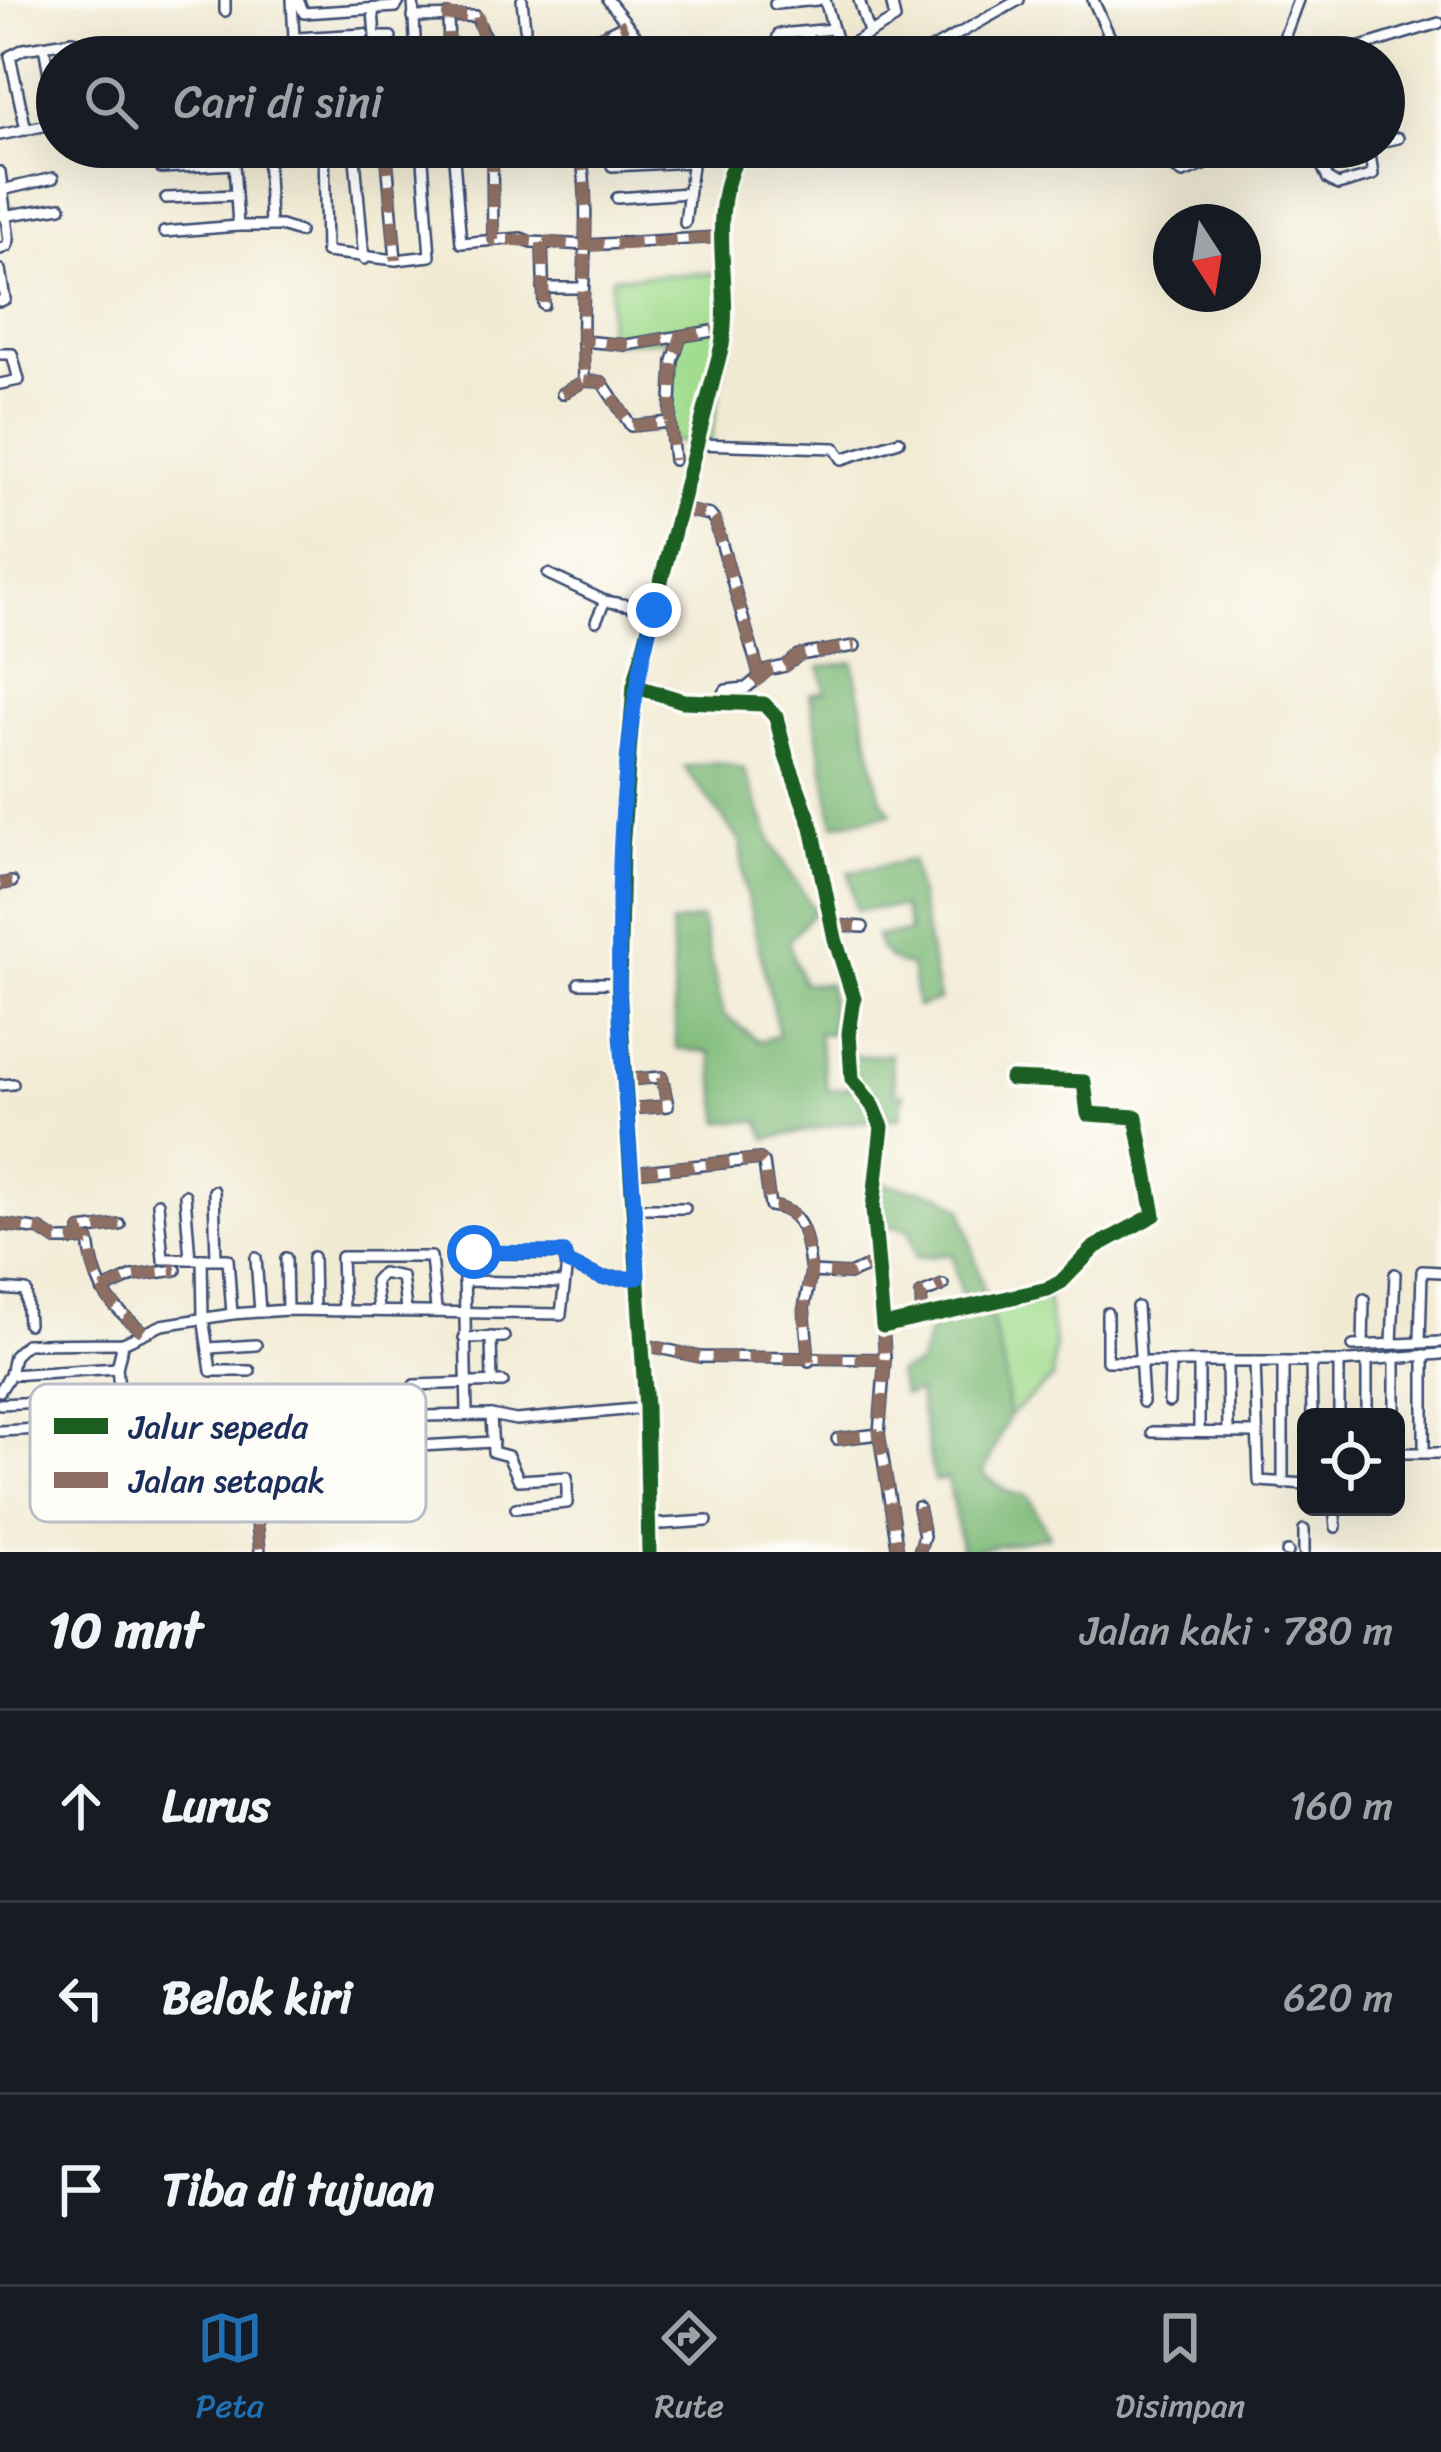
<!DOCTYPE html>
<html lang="id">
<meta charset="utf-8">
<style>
:root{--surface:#171b24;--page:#20242c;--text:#f1f3f6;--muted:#9ea1a6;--line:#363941;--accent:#1f6fb2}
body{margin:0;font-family:Sriracha,sans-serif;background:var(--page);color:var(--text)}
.controls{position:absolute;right:36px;bottom:36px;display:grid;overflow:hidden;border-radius:18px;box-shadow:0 12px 48px #0002}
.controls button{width:108px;height:108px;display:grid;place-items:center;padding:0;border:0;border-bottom:3px solid var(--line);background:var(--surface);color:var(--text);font:60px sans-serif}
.compass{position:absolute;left:1153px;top:204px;width:108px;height:108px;border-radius:50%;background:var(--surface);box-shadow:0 12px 48px #0002;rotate:168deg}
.stop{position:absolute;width:36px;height:36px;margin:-27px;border:9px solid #1a73e8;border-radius:50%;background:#fff}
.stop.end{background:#1a73e8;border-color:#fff;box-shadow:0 3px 12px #0008}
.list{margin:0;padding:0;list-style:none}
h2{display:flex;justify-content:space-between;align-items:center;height:156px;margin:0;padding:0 48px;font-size:51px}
h2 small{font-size:39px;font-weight:400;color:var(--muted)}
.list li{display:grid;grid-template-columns:78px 1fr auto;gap:36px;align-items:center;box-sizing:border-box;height:192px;padding:0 48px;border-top:3px solid var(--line)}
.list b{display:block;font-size:45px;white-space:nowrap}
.list em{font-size:39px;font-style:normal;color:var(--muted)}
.icon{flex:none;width:66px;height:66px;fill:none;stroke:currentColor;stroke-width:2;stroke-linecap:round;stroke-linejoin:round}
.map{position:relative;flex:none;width:1441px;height:1552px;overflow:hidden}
.search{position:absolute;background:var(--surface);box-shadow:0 12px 48px #0002;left:36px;right:36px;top:36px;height:132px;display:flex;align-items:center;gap:30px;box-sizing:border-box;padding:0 42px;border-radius:66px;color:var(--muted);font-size:45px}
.sheet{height:732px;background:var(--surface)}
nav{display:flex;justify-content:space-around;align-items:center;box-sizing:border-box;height:168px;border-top:3px solid var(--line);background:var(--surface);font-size:33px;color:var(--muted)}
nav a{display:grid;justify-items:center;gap:6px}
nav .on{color:var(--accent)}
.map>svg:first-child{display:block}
.green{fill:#a2dc8f;stroke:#5e8676;stroke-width:3}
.forest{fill:#81bc7a;stroke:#4e766c;stroke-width:3}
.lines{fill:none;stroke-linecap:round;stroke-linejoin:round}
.minor-casing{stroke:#3b4b70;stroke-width:14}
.minor{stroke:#fff;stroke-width:9}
.quiet{stroke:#8d6e63;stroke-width:12;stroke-dasharray:24 12;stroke-linecap:butt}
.cycleway-casing{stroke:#fdfcf7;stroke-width:22}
.cycleway{stroke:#1b5e20;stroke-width:15}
.route{stroke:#1a73e8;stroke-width:15}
.key{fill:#fdfcf7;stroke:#b9bec9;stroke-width:3}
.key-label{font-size:33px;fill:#1b2f5e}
</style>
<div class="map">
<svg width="1441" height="1552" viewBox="0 0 1441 1552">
<rect width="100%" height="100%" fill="#fdfcf7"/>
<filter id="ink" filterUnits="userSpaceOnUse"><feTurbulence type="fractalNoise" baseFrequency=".00833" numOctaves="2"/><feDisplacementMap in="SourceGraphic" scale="24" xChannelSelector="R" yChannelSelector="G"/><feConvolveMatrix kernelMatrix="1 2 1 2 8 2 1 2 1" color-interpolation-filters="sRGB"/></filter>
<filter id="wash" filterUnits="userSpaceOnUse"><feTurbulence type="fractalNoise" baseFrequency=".004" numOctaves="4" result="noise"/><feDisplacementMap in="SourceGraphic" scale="48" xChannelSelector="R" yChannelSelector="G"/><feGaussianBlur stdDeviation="2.7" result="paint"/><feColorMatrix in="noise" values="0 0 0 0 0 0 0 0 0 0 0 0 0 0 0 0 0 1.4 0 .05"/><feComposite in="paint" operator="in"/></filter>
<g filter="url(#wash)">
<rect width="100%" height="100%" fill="#f2ebd4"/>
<g class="green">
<polygon points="717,273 731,334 710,442 670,441 664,394 674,340 606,342 612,277"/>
<polygon points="1046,1293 1055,1346 1052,1379 1009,1416 1004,1368 989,1308"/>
</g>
<g class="forest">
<polygon points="853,662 880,796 892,814 834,824 810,694 825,691 820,667"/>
<polygon points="716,762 744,769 773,845 815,911 788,941 803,983 829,984 833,1033 818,1034 827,1090 849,1088 848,1057 890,1054 896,1095 904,1093 900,1118 845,1123 766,1139 760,1121 721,1122 711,1053 676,1048 671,924 701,919 724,1015 759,1041 779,1035 744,883 740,841 684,767"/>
<path d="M912 860 939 1000 917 1007 911 966C894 965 880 954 876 936L910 932 903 907 856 910 849 872Z"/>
<polygon points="872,1181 941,1194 962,1208 1004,1368 1009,1416 983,1474 1008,1492 1028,1496 1049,1536 962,1552 948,1479 934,1481 918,1392 903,1395 897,1373 919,1365 934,1316 964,1308 952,1254 916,1258 909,1230 872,1223"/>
</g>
</g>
<g filter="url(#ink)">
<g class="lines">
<defs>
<g id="minor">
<polyline points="225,0 225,11"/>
<polyline points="292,0 295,57"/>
<polyline points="298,0 304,13 396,7 400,0"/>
<polyline points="413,0 416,57"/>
<polyline points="522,0 525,28"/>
<polyline points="608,0 653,57"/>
<polyline points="825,0 841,57"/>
<polyline points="859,0 869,32"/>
<polyline points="1093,0 1119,57"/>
<polyline points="775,4 818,0"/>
<polyline points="373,10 375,37 391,37"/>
<polyline points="448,15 449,57"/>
<polyline points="413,17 476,16 486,40 487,57"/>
<polyline points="347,35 348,57"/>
<polyline points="312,37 314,57"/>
<polyline points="296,38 364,34"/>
<polyline points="44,46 57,119"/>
<polyline points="1279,54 1331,56 1439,23"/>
<polyline points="380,57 416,55"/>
<polyline points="559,57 561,48 586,44 626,24"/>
<polyline points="771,57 779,34 833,29"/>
<polyline points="804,57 808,32"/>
<polyline points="828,57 895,19 891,0"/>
<polyline points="887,57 897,52"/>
<polyline points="917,57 1019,0"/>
<polyline points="1210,57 1244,43 1249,57"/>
<polyline points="1277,57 1298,0"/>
<polyline points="26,130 10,56 24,49 73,41 78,43 81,57"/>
<polyline points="0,135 57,123"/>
<polyline points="1384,141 1398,138"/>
<polyline points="267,147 270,225"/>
<polyline points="324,147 326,252 396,260 430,256 422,147"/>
<polyline points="354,147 364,259"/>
<polyline points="386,147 396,260"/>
<polyline points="453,147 461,243 521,238 531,242 588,245 719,237"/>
<polyline points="492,147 493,240"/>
<path d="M580 147C592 213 581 276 583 341L626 345 725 329"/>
<polyline points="682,147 693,157 729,148"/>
<polyline points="1161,147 1175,168 1183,173 1250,147"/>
<polyline points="1313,147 1328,179 1338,185 1373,175 1369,147"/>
<polyline points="734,155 736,159 759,147"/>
<polyline points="1318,156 1358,147"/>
<polyline points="268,158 427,147"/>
<polyline points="1169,159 1199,147"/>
<polyline points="612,166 692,162"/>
<polyline points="161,168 234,164 238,226 281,226 299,232"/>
<polyline points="0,172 9,240 7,246 0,249"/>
<polyline points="2,190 53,178"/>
<polyline points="166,198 236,195"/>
<polyline points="617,198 688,193"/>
<polyline points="2,216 61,207"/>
<polyline points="685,223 693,157"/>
<polyline points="164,232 238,226"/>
<polyline points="542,243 544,305"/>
<polyline points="0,270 5,299 0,301"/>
<polyline points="543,288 581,288"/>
<polyline points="0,354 12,354 19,380 0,384"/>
<polyline points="584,381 602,382 631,426 670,422 673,361 681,336"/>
<polyline points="562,394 584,381 583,341"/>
<polyline points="670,422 674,460"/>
<polyline points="697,444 835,448 842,459 899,441"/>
<polyline points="680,509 710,515 715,521 760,677"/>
<polyline points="548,574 605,601 654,610"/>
<polyline points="596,621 605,601"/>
<polyline points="634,686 683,701 764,704 776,717 786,756 812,827 835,939 854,999 849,1033 852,1079 873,1106 882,1127 873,1208 883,1326 1048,1289 1061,1282 1095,1247 1154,1215 1136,1117 1088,1114 1084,1082 1011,1079"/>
<polyline points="719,701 726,690 746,688 768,670 785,666 799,655 855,646"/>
<polyline points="0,884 12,882"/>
<polyline points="832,925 863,927"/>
<polyline points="579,983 619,983"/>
<polyline points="625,1080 662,1077 668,1106 628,1109"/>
<polyline points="0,1085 13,1084"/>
<path d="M634 1172 760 1159 764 1163 770 1206C807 1210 806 1242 811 1272"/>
<polyline points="214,1191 216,1258"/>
<polyline points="185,1195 190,1259"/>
<polyline points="158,1203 163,1259 228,1259 232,1314"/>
<polyline points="636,1208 685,1208"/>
<polyline points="0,1224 41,1230 56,1240 81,1240"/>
<path d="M120 1225 80 1230 81 1240 89 1241C95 1290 108 1302 144 1333"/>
<polyline points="313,1257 314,1310"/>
<polyline points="256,1258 260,1312"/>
<polyline points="286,1258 287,1310"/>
<polyline points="202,1259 203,1317 211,1371 250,1371"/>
<polyline points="464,1281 564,1283"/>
<polyline points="0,1289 26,1291 28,1324"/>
<polyline points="102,1290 133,1276 176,1270"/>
<polyline points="1137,1307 1143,1402"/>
<polyline points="378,1309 375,1281 382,1273 402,1277 406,1309"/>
<polyline points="343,1310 341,1257 431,1257 436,1309"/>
<polyline points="1107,1313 1107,1361 1138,1361"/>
<polyline points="922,1314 921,1294 943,1285"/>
<polyline points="491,1337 492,1383"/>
<polyline points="464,1338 504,1337"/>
<polyline points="1420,1341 1422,1271 1441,1272"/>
<polyline points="1392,1343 1395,1274"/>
<polyline points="641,1344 700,1357 885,1359 883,1326"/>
<polyline points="1363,1345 1364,1299"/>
<polyline points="1353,1346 1441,1342"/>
<polyline points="209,1348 256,1345"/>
<polyline points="1395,1357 1395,1417"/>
<polyline points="885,1359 879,1434 898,1552"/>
<polyline points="1367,1360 1367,1417"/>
<polyline points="809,1361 804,1308 811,1272 849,1274 879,1262"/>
<polyline points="1143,1362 1339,1362 1441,1354"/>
<polyline points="1227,1362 1228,1432"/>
<polyline points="1255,1362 1259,1481 1306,1484"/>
<polyline points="1283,1362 1283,1484"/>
<polyline points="1311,1362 1312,1417"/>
<polyline points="1339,1362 1339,1417"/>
<polyline points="10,1375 14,1356 26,1344 123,1343 162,1325 232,1314 287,1310 561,1314 567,1263"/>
<polyline points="414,1385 503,1382"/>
<polyline points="0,1391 10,1375 117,1368"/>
<polyline points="1169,1402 1170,1362"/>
<polyline points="0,1404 119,1398"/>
<polyline points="467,1415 464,1270 469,1253 564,1253 567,1263 602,1278 639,1278"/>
<polyline points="491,1415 493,1452 508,1456 519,1480 567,1477 567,1503 516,1508"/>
<polyline points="421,1416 491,1415 516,1420 646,1408"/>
<polyline points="247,1417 260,1552"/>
<polyline points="0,1431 118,1425 122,1415 117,1368 123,1343"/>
<polyline points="1152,1432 1256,1433"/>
<polyline points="1199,1432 1199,1362"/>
<polyline points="837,1439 879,1434"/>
<polyline points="420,1446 493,1442"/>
<polyline points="1424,1452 1424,1355"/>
<polyline points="1396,1453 1441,1453"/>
<polyline points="918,1507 924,1536 919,1552"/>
<polyline points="1334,1507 1336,1527"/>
<polyline points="648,1525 707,1521"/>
<polyline points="1304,1530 1304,1551"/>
<path d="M649 1552 646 1408 619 990 622 850 634 686 722 345C732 282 707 219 736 159"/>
<polyline points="1287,1552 1288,1552"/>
</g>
</defs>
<use href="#minor" class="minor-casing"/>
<use href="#minor" class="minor"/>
<g class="quiet">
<polyline points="449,57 448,15 478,17 487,57"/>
<polyline points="559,57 561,48 586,44 626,24"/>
<path d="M492 147 493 240C524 238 554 245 587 245 631 245 675 240 719 237"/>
<path d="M580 147C592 213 581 276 583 341L626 345 725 329"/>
<polyline points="386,148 396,260"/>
<polyline points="542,243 544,305"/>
<polyline points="584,381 602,382 631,426 670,422 673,361 681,336"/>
<polyline points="562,394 584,381 583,341"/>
<polyline points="670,422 674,460"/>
<polyline points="680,509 710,515 715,521 760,677"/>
<polyline points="754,683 768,670 785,666 799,655 855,646"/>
<polyline points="0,884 12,882"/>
<polyline points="832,925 863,927"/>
<polyline points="625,1080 662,1077 668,1106 628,1109"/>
<path d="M634 1172 760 1159 764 1163 770 1206C807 1210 806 1242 811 1272"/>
<polyline points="0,1224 41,1230 56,1240 81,1240"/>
<path d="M120 1225 80 1230 81 1240 89 1241C95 1290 108 1302 144 1333"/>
<polyline points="102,1290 133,1276 176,1270"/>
<polyline points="922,1314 921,1294 943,1285"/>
<polyline points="641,1344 700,1357 885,1359 883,1326"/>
<polyline points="885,1359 879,1434 898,1552"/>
<polyline points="809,1361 804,1308 811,1272 849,1274 879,1262"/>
<polyline points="247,1417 260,1552"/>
<polyline points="837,1439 879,1434"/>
<polyline points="918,1507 924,1536 919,1552"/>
</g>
<defs>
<g id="cycleway">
<polyline points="634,686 683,701 764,704 776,717 786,756 812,827 835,939 854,999 849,1033 852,1079 873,1106 882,1127 873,1208 883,1326 1048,1289 1061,1282 1095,1247 1154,1215 1136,1117 1088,1114 1084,1082 1011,1079"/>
<path d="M649 1552 646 1408 619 990 622 850 634 686 722 345C732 282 707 219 736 159"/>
</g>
</defs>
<use href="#cycleway" class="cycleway-casing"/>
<use href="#cycleway" class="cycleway"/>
</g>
</g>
<g class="lines" filter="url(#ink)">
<path class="route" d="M474 1252 564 1253 567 1263 602 1278H638C635 1180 621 1082 619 984 617 859 622 731 654 610"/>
</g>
<rect x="30" y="1384" width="396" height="138" rx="18" class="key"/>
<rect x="54" y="1418" width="54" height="16" fill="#1b5e20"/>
<rect x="54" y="1472" width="54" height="16" fill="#8d6e63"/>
<g class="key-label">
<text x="129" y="1438">Jalur sepeda</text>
<text x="129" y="1492">Jalan setapak</text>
</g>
</svg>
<div class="controls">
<button><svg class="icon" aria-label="locate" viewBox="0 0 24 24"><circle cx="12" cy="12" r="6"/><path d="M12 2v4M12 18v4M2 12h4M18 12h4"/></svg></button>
</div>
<svg class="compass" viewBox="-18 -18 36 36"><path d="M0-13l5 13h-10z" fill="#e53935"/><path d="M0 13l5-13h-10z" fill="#9ea1a6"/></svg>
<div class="stop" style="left:474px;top:1252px"></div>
<div class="stop end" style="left:654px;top:610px"></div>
<div class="search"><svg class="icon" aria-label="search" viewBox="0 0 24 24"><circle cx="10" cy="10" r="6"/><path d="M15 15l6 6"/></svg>Cari di sini</div>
</div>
<section class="sheet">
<h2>10 mnt<small>Jalan kaki · 780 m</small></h2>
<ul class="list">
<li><svg class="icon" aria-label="ahead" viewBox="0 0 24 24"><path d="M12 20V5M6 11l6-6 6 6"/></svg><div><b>Lurus</b></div><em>160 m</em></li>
<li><svg class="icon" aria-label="left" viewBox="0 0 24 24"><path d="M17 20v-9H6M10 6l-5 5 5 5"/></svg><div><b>Belok kiri</b></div><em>620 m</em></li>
<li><svg class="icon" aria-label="arrive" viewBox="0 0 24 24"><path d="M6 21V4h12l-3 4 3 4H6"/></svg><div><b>Tiba di tujuan</b></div></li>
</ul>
</section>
<nav>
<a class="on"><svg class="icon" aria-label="map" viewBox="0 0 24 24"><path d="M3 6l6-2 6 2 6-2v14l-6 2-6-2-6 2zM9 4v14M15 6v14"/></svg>Peta</a>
<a><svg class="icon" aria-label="directions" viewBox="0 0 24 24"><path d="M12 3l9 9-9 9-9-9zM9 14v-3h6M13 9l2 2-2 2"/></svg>Rute</a>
<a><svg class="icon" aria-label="saved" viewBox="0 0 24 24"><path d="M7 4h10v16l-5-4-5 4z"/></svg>Disimpan</a>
</nav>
